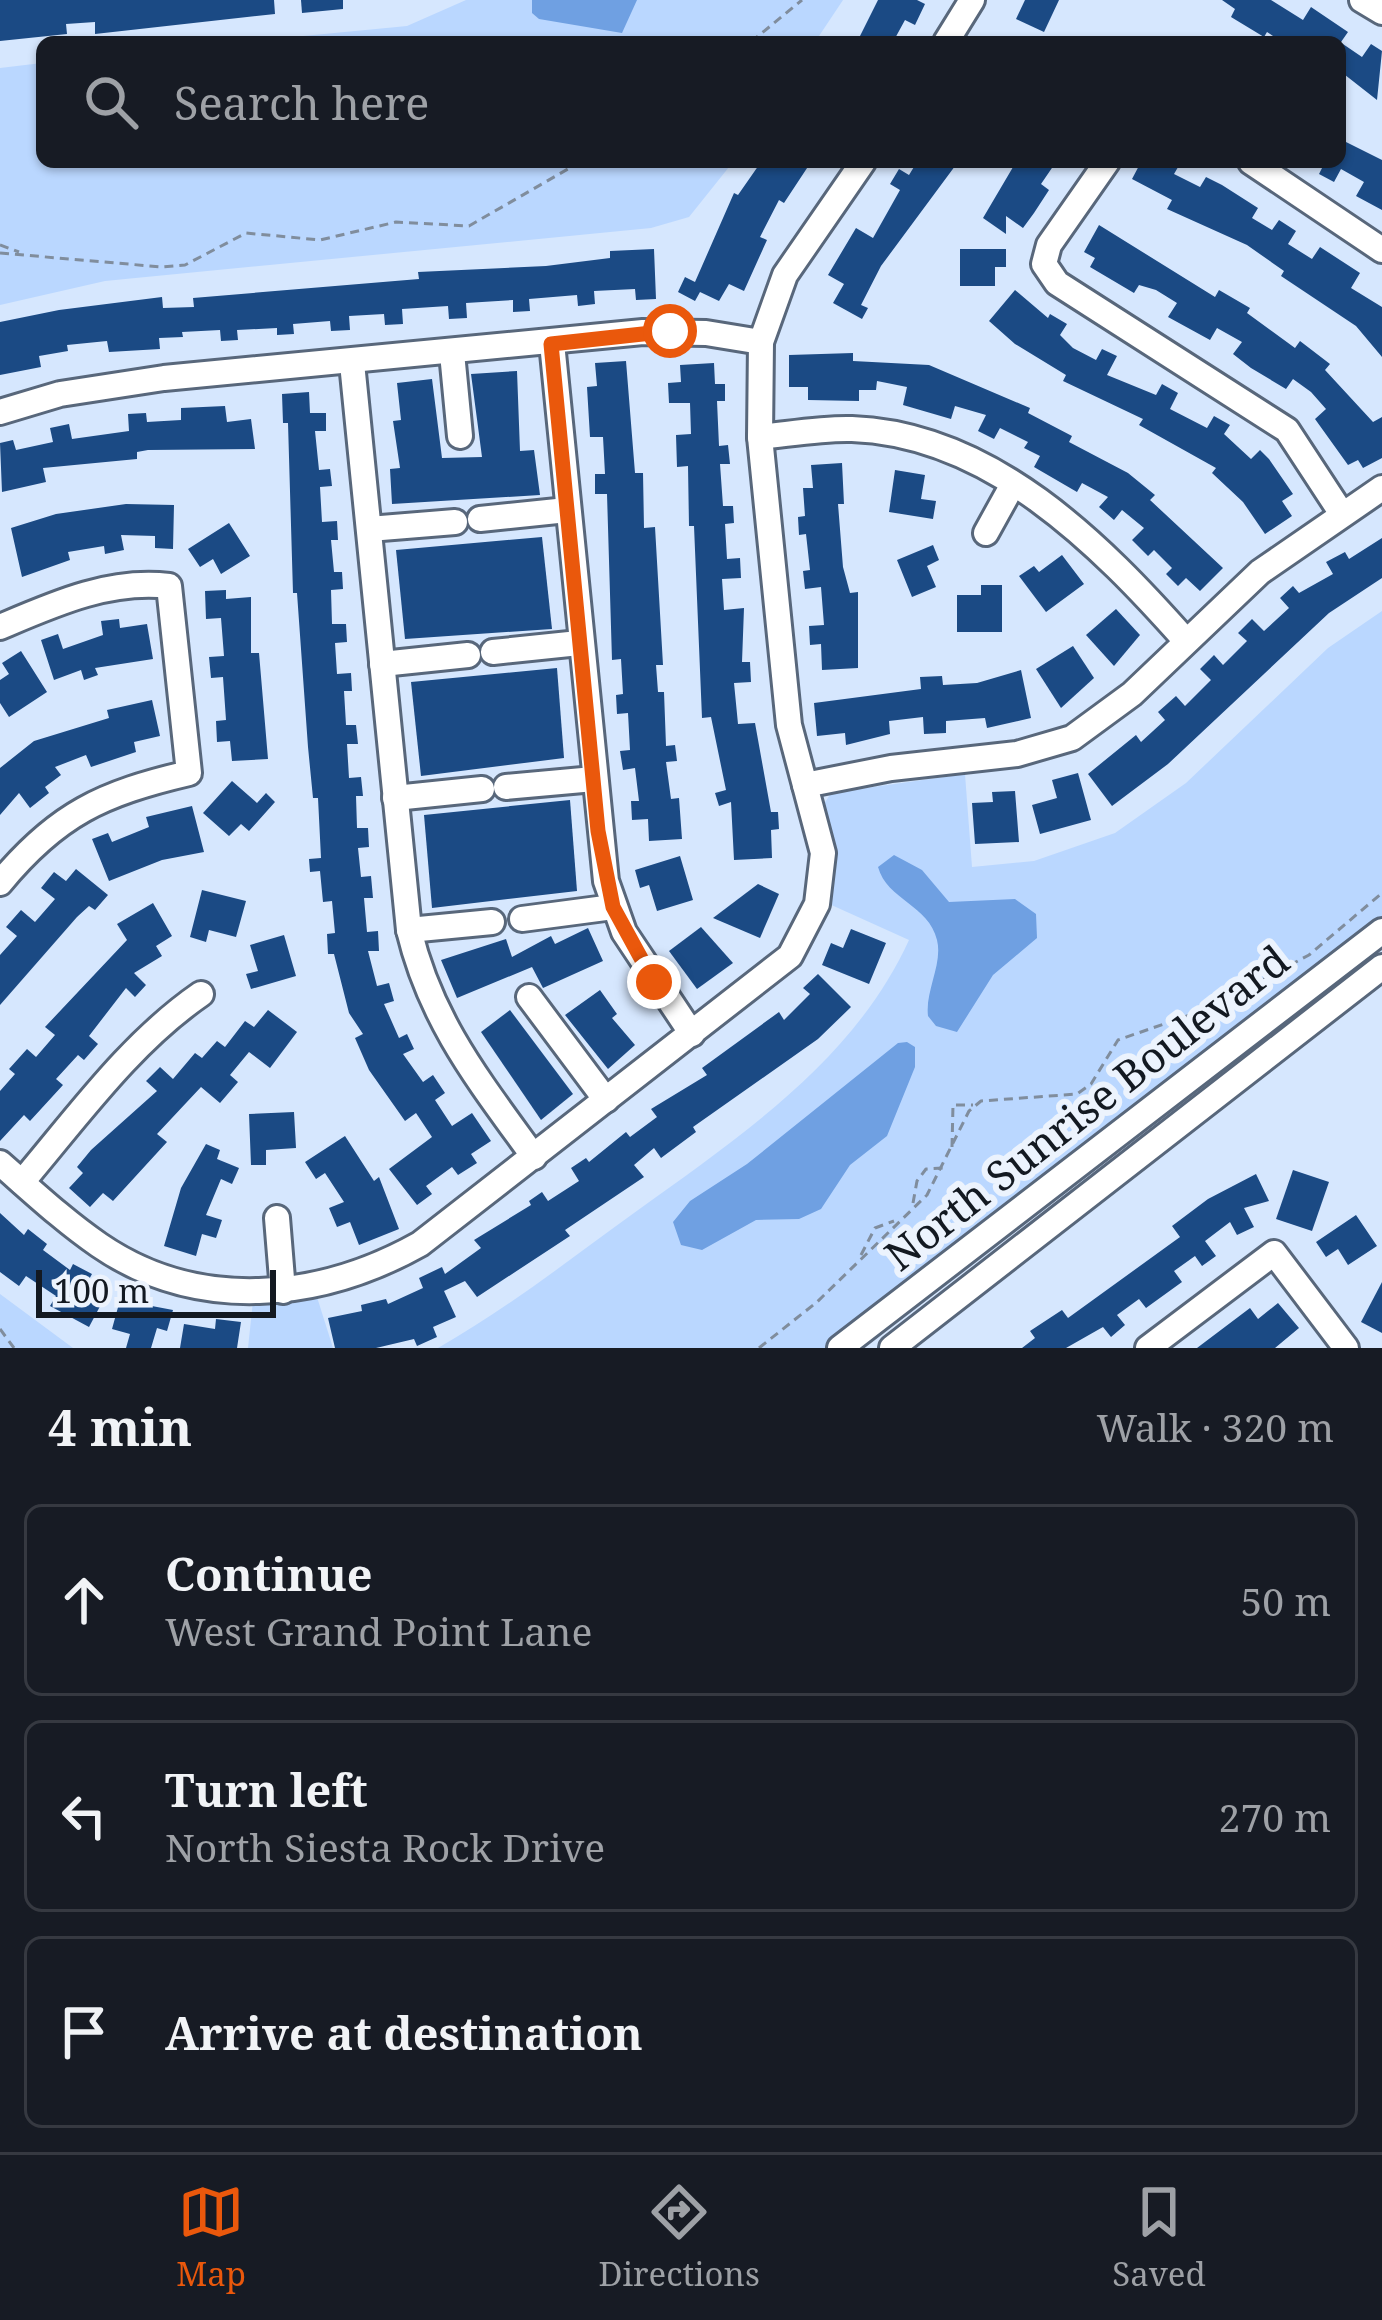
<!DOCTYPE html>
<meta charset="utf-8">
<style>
:root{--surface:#171b24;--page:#20242c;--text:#f1f3f6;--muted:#9ea1a6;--line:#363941;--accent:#ea580c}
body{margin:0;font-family:"Noto Serif",serif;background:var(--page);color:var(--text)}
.scale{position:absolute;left:36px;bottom:30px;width:240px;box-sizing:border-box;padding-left:12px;border:6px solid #131921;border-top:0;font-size:33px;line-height:42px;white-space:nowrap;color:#131921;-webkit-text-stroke:9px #ecf3fd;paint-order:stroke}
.stop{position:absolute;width:36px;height:36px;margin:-27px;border:9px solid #ea580c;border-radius:50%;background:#fff}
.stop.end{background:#ea580c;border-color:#fff;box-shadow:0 3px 12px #0008}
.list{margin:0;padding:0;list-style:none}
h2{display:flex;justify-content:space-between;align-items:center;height:156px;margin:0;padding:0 48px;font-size:51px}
h2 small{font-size:39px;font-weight:400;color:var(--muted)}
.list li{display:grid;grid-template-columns:78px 1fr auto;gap:36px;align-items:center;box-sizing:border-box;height:192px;margin:0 24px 24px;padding:0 24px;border:3px solid var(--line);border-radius:18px}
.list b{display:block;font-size:45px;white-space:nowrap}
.list p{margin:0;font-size:39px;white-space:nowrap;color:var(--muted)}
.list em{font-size:39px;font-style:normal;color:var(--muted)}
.icon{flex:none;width:66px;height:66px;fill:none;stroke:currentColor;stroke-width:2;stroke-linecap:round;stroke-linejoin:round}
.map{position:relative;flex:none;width:1382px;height:1348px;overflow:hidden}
.search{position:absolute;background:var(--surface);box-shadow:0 3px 9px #0004;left:36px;right:36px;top:36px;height:132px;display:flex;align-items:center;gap:30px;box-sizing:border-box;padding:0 42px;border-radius:18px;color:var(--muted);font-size:45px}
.sheet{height:804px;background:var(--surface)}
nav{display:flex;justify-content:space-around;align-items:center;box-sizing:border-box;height:168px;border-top:3px solid var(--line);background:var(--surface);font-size:33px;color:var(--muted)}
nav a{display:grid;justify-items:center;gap:6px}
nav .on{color:var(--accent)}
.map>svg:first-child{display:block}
.green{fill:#bad7ff}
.water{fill:#6fa0e2}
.building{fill:#1b4a84}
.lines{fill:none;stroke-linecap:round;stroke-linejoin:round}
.minor-casing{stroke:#58677b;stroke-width:30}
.path{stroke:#808d9d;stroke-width:3;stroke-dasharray:9 6;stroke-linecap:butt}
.minor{stroke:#fff;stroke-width:24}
.route{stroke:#ea580c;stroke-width:15}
.labels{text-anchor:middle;stroke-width:12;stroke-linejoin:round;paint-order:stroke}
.street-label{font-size:42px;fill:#131921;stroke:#ecf3fd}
</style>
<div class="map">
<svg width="1382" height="1348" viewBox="0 0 1382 1348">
<rect width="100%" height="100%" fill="#d6e7fe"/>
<g class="green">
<polygon points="466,0 843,0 815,42 242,42 407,26"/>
<polygon points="42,63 42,162 733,162 689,217 651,228 105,281 0,305 0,68"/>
<path d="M1382 611V919L825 1348H438C508 1308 569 1260 634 1213 739 1137 854 1061 909 940L827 903 822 807 831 793 965 774 972 867 1034 861 1115 833 1186 783 1328 648Z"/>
<polygon points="0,1294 73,1348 0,1348"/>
<polygon points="317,1297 333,1348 248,1348 253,1301"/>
</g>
<g class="water">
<polygon points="532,0 637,0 622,33 539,19 532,13"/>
<path d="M894 855 922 870 949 902 1015 899 1036 914 1037 938 993 975 957 1032 936 1026 928 1016C925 991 943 964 937 940 929 905 887 900 878 867Z"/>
<polygon points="907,1042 915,1047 915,1067 887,1136 850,1165 821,1209 799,1219 756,1220 702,1250 681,1245 673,1222 690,1201 747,1164 898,1043"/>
</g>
<g class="building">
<polygon points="0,0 274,0 275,14 95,34 95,22 66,24 67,34 0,41"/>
<polygon points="301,0 343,0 343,9 302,13"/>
<polygon points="878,0 917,0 925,4 915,25 905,20 893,42 857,42"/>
<polygon points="1025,0 1059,0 1044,32 1016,19"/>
<polygon points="1222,0 1271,0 1303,20 1311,7 1348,32 1341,42 1282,42 1267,32 1264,37 1231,17 1235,9"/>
<polygon points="1340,42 1362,57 1371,44 1382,51 1377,100 1340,71"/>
<polygon points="1340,139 1382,160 1382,210 1356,196 1364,182 1341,169 1334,182 1319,174 1325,162 1340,162"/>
<polygon points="761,162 811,162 784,203 779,200 760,237 767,240 744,291 729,284 719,301 700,292 695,301 678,292 685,277 695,282 734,193 738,195"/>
<polygon points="917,162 958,162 881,266 861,305 868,308 862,319 833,303 844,284 828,275 856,228 873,238 900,190 890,184 899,169 909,175"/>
<polygon points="1016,162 1056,162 1041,184 1049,190 1034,213 1023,228 1006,216 1006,234 983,218"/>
<polygon points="1141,162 1181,162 1174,174 1200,187 1206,177 1222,185 1258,208 1252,218 1272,230 1279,220 1296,231 1288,244 1312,259 1320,247 1360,273 1351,288 1382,307 1382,357 1356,326 1281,276 1284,271 1247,245 1167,209 1172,200 1132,179"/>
<polygon points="1099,225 1215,297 1219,290 1250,308 1247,313 1295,348 1300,341 1330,364 1325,370 1373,422 1382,417 1382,458 1363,468 1358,460 1348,465 1315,419 1326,409 1311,392 1293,379 1286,389 1251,368 1233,354 1242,342 1217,328 1210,340 1168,317 1177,303 1156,290 1139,285 1134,293 1090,267 1095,258 1084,252"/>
<polygon points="654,249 656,299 636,300 635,289 594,291 595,304 578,306 577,295 529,299 530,311 513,312 513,300 466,303 467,318 449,319 448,306 402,309 403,324 385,325 384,314 349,316 350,330 331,331 330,321 293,324 294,334 277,335 277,328 237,330 238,340 221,341 220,330 182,332 183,337 159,338 160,349 109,352 107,341 67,345 68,351 39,356 41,367 0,375 0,322 59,310 162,297 163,308 194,307 193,298 419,279 418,272 546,266 610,258 610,251"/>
<polygon points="960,249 1006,249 1006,267 995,267 995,286 960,286"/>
<polygon points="1015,290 1048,318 1050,314 1067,324 1060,335 1073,348 1096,360 1102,349 1117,356 1107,375 1156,395 1162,384 1178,393 1170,409 1207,428 1214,416 1230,425 1224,434 1251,459 1260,450 1269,459 1293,494 1282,501 1292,516 1265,534 1243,502 1212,473 1216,468 1139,425 1143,419 1063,381 1066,375 1015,344 989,321"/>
<polygon points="853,353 853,361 929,365 1030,408 1028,413 1072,436 1069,442 1128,473 1155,495 1150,500 1223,568 1200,591 1186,578 1178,586 1166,574 1172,568 1154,550 1148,556 1132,540 1144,528 1122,510 1114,520 1099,507 1108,497 1082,483 1077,492 1034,467 1040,456 1024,448 1028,442 1000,428 994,439 978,431 986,415 955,406 951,419 903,405 907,387 877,381 876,390 859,390 859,401 808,400 808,387 789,387 789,355"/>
<polygon points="626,361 635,473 643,473 644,528 655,527 663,665 656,665 658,692 664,692 666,746 675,745 677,761 666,762 671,799 679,798 682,839 649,841 648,819 632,820 631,801 639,801 635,768 623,770 620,751 630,750 628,713 617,714 616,695 623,694 621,659 612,660 607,494 595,494 595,474 605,474 603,437 590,437 587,387 597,386 595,363"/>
<polygon points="714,363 715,384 725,384 725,401 717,401 719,446 728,445 730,464 720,464 723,506 733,506 734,523 725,524 727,559 740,558 741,578 722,579 724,610 744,608 742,662 750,662 751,682 734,683 738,724 755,723 771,812 778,812 779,829 771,830 772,858 734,860 731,802 719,806 715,793 726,790 711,717 702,718 694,526 689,526 688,466 677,467 676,435 691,434 690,403 669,403 668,383 681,382 680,365"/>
<polygon points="517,371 520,451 534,450 540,495 392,504 390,469 400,468 393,421 401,420 397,383 432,379 442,458 482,457 471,374"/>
<polygon points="309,392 310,413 326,413 326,431 315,431 319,470 330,469 332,486 320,487 322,522 337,521 338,540 331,540 334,572 342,572 343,589 331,590 332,624 346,624 347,642 335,643 337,674 351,673 352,691 344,691 346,725 356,725 358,744 347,744 349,778 361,777 363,796 356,796 357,828 368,828 369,847 358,848 361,877 371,876 373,898 364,898 367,932 378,931 379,951 368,951 377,986 389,983 394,1001 384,1004 399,1038 407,1034 414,1049 403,1054 423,1082 433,1075 445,1093 435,1100 452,1126 472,1113 491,1141 471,1154 477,1163 458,1175 452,1167 426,1186 432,1194 417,1205 389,1169 432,1137 416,1113 405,1121 369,1070 355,1038 363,1034 349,1013 334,954 328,954 327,934 335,933 332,901 323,902 320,871 310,872 309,859 321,858 318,798 313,798 308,747 297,593 293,593 288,423 283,423 282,394"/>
<polygon points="225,406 227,422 251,419 255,449 148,450 137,452 137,459 43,468 46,482 2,492 0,443 13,440 16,450 53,442 50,428 69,424 72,439 129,431 128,414 146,413 147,422 181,420 181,408"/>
<polygon points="842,463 844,504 838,504 843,567 850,593 858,592 858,668 822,670 821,644 810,645 809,626 824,625 821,587 805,589 803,571 810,570 806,534 799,535 798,517 805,516 803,488 813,488 811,465"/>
<polygon points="895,470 925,475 921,499 936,501 933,519 889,512"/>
<polygon points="126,504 174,505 173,549 155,548 155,536 121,535 124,550 105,554 104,546 68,552 70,560 22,577 11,528 56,514"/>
<polygon points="229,523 250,556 221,574 213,559 200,567 188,549"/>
<polygon points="542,537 552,629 405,639 396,550"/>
<polygon points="1382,538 1382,578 1329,613 1168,764 1112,806 1088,774 1136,735 1141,742 1165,720 1158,712 1176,696 1185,706 1211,680 1200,669 1214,655 1223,665 1247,641 1238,633 1252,619 1264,631 1289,608 1280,598 1293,586 1299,593 1333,574 1326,562 1345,552 1349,559"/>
<polygon points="933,545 939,560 927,566 936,587 912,597 897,560"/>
<polygon points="1062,555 1084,584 1046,612 1019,576 1034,566 1039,572"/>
<polygon points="981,585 1002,585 1002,632 957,632 957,595 981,595"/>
<polygon points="226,590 226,599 251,597 251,653 259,653 268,759 232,761 230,741 217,742 216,721 226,720 223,677 211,678 209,657 224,656 221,618 206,619 205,591"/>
<polygon points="1116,609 1140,635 1114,666 1086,635"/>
<polygon points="119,619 120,628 147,624 153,659 95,668 98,675 84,680 81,670 54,680 41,640 58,634 63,649 103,635 101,621"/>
<polygon points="1073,646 1094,678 1061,708 1036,669"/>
<polygon points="21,651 47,692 9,717 0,703 0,680 9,674 2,663"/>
<polygon points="557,668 564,758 421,776 411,682"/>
<polygon points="1021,670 1031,718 987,728 985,718 946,721 946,733 924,734 923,717 889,721 890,734 846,745 845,733 817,736 814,703 921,689 920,677 942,676 943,685 977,683"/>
<polygon points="152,700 160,736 134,742 136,752 91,767 86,755 55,767 61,775 45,787 49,793 30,808 19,793 0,815 0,768 34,741 109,718 107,710"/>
<polygon points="1078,773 1091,820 1040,834 1032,805 1057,798 1052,780"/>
<polygon points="232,781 257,803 266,793 275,802 249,831 241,824 229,836 203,813"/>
<polygon points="1015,791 1019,842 975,844 972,803 993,802 992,792"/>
<polygon points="570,800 577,891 432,908 424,815"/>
<polygon points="192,806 204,852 162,860 109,881 92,839 108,833 112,842 149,827 146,817"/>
<polygon points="680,856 693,900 657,911 649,885 640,888 635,870"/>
<polygon points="76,869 108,895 95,910 89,906 77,917 0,1005 0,955 17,936 6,927 21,910 35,922 55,899 41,888 54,872 66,881"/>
<polygon points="758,884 779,894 760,938 713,918"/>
<polygon points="202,890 246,901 236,937 209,930 206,942 190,937"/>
<polygon points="153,903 172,936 156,946 162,956 134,973 146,985 135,997 126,988 89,1036 98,1044 84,1060 78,1055 56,1079 63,1085 30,1121 24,1115 0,1141 0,1091 15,1074 9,1069 27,1049 36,1057 55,1035 45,1027 127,940 117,924"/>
<polygon points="701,927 733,963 697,989 669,951"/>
<polygon points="588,928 603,961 543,988 532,967 457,998 441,960 506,939 512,957 551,936 555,944"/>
<polygon points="851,929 886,943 869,984 822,965 831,943 843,948"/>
<polygon points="284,935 296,976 251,989 246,974 258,971 250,945"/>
<polygon points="818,974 851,1007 818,1039 693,1127 696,1132 661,1158 654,1148 634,1165 644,1177 565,1230 570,1236 477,1297 465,1281 444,1291 456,1317 433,1327 437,1337 417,1346 414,1339 376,1348 335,1348 328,1318 362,1311 361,1305 386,1299 388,1304 423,1288 419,1278 442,1267 445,1274 481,1248 474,1240 531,1205 529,1201 542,1192 548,1201 579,1181 571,1168 586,1158 589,1162 626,1132 630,1137 657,1117 651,1109 707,1075 702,1068 779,1012 784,1020 810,994 803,988"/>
<polygon points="600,990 617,1014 612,1018 635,1045 608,1069 565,1015"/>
<polygon points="268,1010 297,1032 270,1068 249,1052 230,1075 238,1082 220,1103 201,1087 157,1134 167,1142 113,1201 103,1193 90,1207 69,1188 83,1173 77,1167 91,1150 157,1091 146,1081 160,1067 173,1079 195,1053 202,1058 217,1041 225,1047 245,1021 254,1027"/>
<polygon points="510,1010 573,1094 541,1120 481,1032"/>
<polygon points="294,1112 296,1148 266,1150 266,1165 251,1165 249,1114"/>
<polygon points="345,1136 374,1181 379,1177 399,1229 359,1245 350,1222 337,1227 329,1208 344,1202 325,1173 316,1179 305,1162"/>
<polygon points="206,1144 220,1150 217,1159 239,1168 232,1184 221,1179 206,1215 222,1220 216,1238 202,1234 196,1256 164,1246 181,1188"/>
<polygon points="1293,1170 1329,1182 1312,1231 1276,1219"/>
<polygon points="1256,1174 1269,1201 1244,1208 1254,1227 1237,1235 1230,1222 1205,1241 1216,1256 1202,1266 1195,1256 1174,1271 1182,1282 1146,1308 1139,1299 1117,1315 1125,1325 1111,1337 1103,1327 1066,1348 1022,1348 1035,1338 1030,1331 1062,1310 1068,1318 1180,1237 1172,1226 1208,1199"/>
<polygon points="0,1213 24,1235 28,1229 47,1244 43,1250 70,1270 73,1264 92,1274 86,1285 106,1295 89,1327 50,1306 56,1296 26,1276 19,1286 0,1272"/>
<polygon points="1356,1215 1377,1246 1348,1265 1338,1249 1326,1257 1316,1242"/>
<polygon points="1382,1282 1382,1333 1361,1322"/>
<polygon points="120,1300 173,1310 167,1331 157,1328 151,1348 126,1348 130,1334 112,1329"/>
<polygon points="1278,1303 1299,1328 1275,1348 1197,1348 1250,1308 1258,1319"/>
<polygon points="216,1319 241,1322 237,1348 180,1348 184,1324 215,1329"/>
</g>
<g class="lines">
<defs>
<g id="minor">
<polyline points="1362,0 1382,12"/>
<polyline points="946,42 972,0"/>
<polyline points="1107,162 1049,245 1044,264 1057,283 1287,430 1342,514"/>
<polyline points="1251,162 1382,250"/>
<polyline points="552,343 606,881 624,932 692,1034"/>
<polyline points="452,353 460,436"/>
<path d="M352 363 409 930C431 1022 480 1082 534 1157"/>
<polyline points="0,412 60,394 164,378 643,332 706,333 761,342"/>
<path d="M760 437C790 434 822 428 852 429 991 434 1100 544 1186 641"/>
<polyline points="480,519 567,510"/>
<polyline points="369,529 455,522"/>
<polyline points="986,533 1012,486"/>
<path d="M0 627C54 604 109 579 169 586L189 773C103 793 57 814 0 883"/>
<polyline points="493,652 579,643"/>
<polyline points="382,664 468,655"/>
<polyline points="805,785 891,768 1017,754 1072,738 1132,694 1260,572 1382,488"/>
<polyline points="506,787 594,779"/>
<polyline points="395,798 482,789"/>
<polyline points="522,919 613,907"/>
<polyline points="409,930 492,922"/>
<polyline points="529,997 606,1100"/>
<path d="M0 1163C32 1191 64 1221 99 1245 198 1313 320 1300 420 1244L790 956 817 904 823 853 789 725 760 437 761 342 785 275 863 162"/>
<path d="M22 1182C78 1116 130 1043 201 994"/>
<polyline points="277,1218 283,1291"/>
<polyline points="840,1348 1382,931"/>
<polyline points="892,1348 1382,967"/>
<polyline points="1148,1348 1274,1253 1346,1348"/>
</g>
</defs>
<use href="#minor" class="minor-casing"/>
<g class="path">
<polyline points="722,42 742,42"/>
<polyline points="751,42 802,0"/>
<polyline points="0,245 19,252"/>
<polyline points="0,253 162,267 185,265 246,233 320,240 396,222 469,226 580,162"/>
<polyline points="952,1147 953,1105 973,1105"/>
<polyline points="913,1203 917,1181 926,1169 943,1168"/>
<polyline points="861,1255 875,1228 894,1221"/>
<polyline points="0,1329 14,1348"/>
<polyline points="759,1348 817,1302 927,1195 969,1111 981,1101 1077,1094 1091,1084 1118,1040 1207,1009 1309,955 1382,893"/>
</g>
<use href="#minor" class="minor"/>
</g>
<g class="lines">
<polyline class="route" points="654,982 613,907 598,831 551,344 670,331"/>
</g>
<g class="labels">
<g class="street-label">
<text transform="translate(1087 1108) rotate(-38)" y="15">North Sunrise Boulevard</text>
</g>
</g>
</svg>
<div class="scale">100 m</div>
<div class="stop" style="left:670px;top:331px"></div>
<div class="stop end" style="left:654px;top:982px"></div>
<div class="search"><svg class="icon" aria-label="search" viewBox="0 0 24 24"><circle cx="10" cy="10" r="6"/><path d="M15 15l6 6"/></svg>Search here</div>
</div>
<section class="sheet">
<h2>4 min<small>Walk · 320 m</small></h2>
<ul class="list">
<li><svg class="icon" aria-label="ahead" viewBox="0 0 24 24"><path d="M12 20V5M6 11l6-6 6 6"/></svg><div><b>Continue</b><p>West Grand Point Lane</p></div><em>50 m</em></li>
<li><svg class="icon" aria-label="left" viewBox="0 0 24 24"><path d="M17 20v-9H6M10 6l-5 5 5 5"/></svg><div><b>Turn left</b><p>North Siesta Rock Drive</p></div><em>270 m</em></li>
<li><svg class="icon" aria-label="arrive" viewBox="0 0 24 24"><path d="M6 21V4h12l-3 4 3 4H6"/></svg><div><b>Arrive at destination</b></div></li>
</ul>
</section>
<nav>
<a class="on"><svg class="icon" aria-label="map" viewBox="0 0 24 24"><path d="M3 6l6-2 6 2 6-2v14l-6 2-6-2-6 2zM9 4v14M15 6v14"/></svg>Map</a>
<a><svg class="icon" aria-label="directions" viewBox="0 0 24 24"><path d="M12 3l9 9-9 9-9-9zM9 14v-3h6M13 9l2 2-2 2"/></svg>Directions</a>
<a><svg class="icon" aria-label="saved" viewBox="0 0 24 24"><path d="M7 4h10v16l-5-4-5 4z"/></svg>Saved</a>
</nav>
